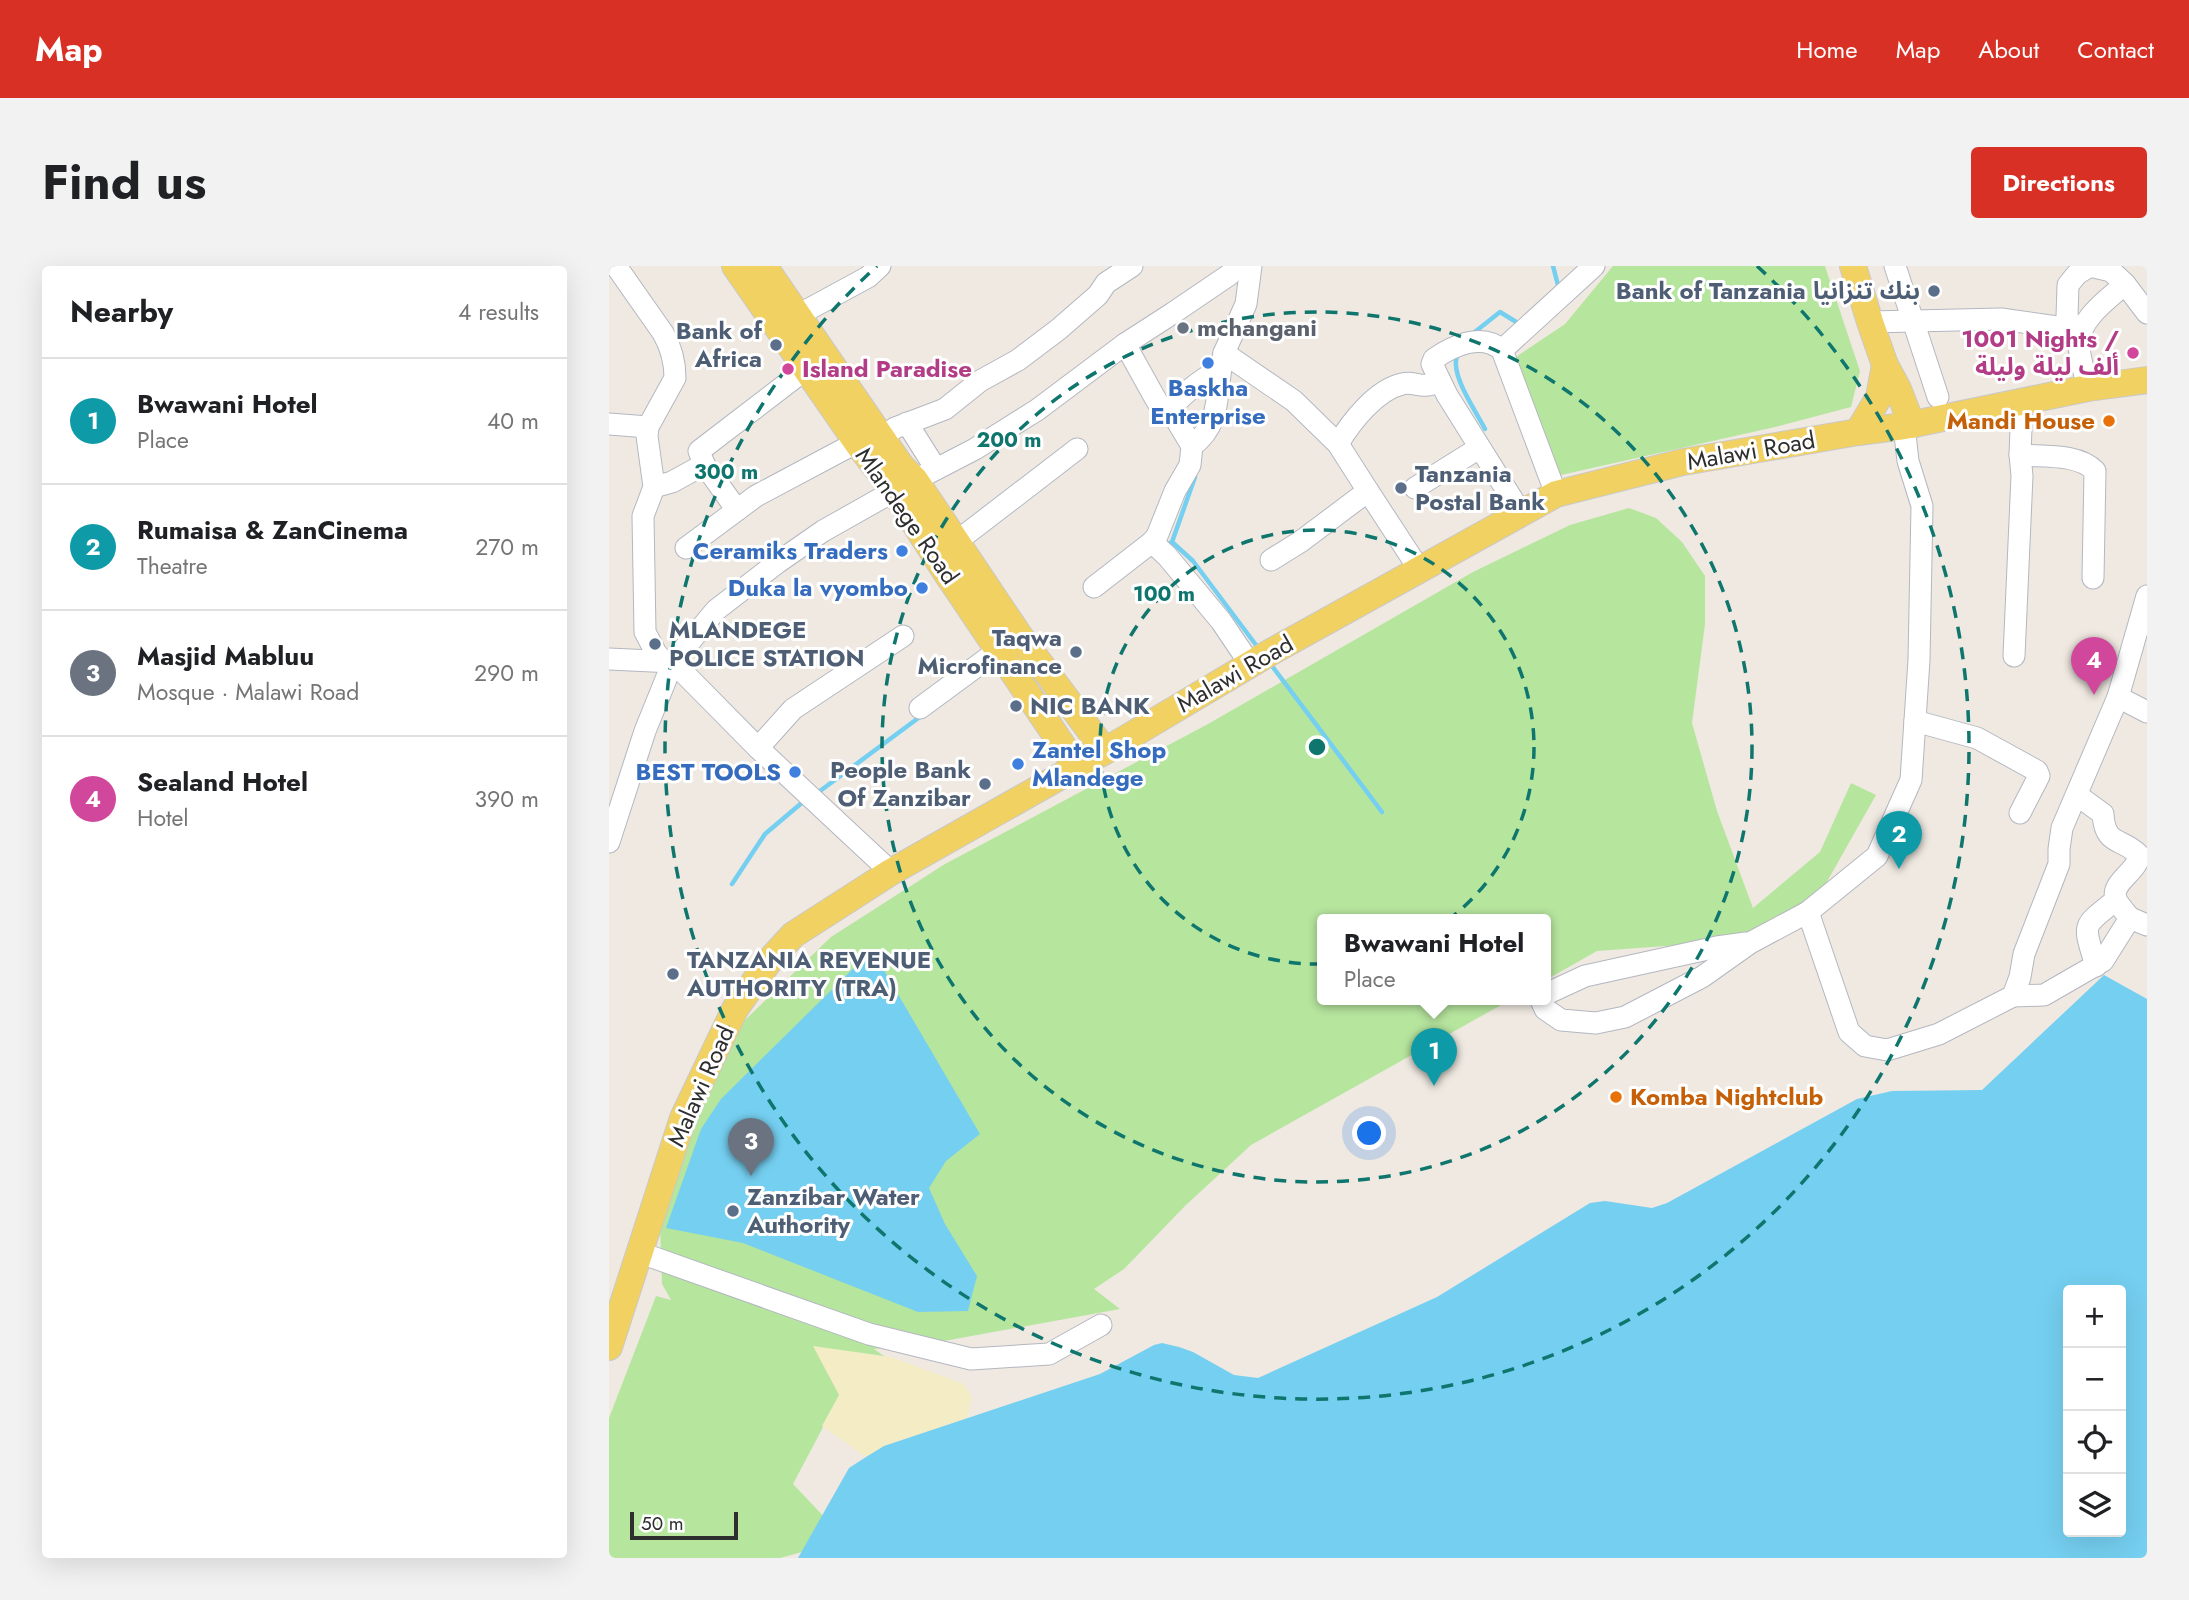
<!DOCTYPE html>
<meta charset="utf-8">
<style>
:root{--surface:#fff;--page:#f2f2f2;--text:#202124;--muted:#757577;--line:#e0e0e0;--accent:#d93025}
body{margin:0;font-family:Jost,"Noto Sans Arabic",sans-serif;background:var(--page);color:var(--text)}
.controls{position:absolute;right:21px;bottom:21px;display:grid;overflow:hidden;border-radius:7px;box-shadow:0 7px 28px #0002}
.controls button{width:63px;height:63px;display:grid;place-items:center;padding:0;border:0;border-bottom:2px solid var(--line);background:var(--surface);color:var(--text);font:35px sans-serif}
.scale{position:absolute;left:21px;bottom:18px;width:108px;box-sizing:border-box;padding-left:7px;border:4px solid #2e2e2e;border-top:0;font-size:19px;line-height:24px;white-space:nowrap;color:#2e2e2e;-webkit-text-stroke:5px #fff;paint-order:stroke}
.you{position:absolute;left:761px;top:868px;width:24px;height:24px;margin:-18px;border:5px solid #fff;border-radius:50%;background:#1a73e8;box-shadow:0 0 0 10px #1a73e833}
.badge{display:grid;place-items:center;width:46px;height:46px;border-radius:50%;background:var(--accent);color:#fff;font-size:23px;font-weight:700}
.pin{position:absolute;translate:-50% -58px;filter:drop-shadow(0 2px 4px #0008)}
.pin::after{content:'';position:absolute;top:37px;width:24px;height:21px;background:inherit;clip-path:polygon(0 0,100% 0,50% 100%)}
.popup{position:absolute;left:708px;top:648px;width:234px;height:91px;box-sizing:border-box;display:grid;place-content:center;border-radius:7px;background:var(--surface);filter:drop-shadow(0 2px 5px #0005);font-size:23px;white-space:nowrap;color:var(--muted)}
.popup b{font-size:26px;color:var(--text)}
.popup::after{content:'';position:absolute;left:50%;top:100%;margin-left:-14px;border:14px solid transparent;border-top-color:var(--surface)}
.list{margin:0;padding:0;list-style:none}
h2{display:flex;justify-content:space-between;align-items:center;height:91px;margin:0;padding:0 28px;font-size:30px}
h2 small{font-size:23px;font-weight:400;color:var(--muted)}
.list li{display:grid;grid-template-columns:46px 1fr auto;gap:21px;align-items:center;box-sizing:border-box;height:126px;padding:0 28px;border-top:2px solid var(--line)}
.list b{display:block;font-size:26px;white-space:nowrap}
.list p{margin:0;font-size:23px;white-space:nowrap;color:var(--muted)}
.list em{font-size:23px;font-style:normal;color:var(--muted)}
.icon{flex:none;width:38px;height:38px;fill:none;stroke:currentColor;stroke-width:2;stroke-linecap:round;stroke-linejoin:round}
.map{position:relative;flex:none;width:1538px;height:1292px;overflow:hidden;border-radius:7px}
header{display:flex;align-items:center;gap:42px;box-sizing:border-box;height:98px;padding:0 35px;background:var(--accent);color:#fff}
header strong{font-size:33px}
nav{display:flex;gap:38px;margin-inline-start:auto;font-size:24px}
.intro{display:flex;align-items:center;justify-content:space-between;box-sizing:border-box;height:168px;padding:0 42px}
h1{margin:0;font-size:49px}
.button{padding:18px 32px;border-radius:7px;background:var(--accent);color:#fff;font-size:24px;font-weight:700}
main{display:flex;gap:42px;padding:0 42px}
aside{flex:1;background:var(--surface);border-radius:7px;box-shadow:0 7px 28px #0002}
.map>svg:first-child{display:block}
.green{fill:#b6e59e}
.sand{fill:#f3ecc5}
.water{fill:#75cff0;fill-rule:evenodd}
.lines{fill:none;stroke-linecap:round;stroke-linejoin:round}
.stream{stroke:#75cff0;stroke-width:4.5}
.minor-casing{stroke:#b4b7c1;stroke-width:23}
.major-casing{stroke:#c9c9c9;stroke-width:28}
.minor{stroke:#fff;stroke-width:21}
.major{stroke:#f2d163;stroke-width:26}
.ring{fill:none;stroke:#0f766e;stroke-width:3.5;stroke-dasharray:12 9}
.service-dot{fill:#5c6f8a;stroke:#fff;stroke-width:2.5}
.worship-dot{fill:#6b7280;stroke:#fff;stroke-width:2.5}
.hotel-dot{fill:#d1479c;stroke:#fff;stroke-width:2.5}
.shop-dot{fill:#3f7fe0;stroke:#fff;stroke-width:2.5}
.food-dot{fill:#e8710a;stroke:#fff;stroke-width:2.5}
.labels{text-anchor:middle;stroke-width:6;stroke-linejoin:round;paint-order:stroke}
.service-label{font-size:24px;font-weight:bold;fill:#4e5e75;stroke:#fff;text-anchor:start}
.worship-label{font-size:24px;font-weight:bold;fill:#5b616d;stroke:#fff;text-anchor:start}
.hotel-label{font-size:24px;font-weight:bold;fill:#b23c85;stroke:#fff;text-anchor:end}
.shop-label{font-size:24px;font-weight:bold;fill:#366cbe;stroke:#fff;text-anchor:end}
.food-label{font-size:24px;font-weight:bold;fill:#c56008;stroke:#fff;text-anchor:end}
.street-label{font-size:24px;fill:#2e2e2e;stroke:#fff}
.centre{fill:#0f766e;stroke:#fff;stroke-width:3.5}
.ring-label{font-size:21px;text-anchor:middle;font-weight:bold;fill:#0f766e;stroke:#fff;stroke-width:6;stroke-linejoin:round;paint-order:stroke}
</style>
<header>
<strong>Map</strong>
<nav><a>Home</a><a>Map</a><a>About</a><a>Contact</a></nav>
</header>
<div class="intro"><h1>Find us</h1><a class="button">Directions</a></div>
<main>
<aside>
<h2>Nearby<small>4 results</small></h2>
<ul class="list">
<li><span class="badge" style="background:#0f9aa8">1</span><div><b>Bwawani Hotel</b><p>Place</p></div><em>40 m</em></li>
<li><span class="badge" style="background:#0f9aa8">2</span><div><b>Rumaisa &amp; ZanCinema</b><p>Theatre</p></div><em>270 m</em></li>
<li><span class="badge" style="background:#6b7280">3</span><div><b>Masjid Mabluu</b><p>Mosque · Malawi Road</p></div><em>290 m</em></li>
<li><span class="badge" style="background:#d1479c">4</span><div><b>Sealand Hotel</b><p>Hotel</p></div><em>390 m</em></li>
</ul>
</aside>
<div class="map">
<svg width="1538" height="1292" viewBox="0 0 1538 1292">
<rect width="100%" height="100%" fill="#efe9e1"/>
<g class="green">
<polygon points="1004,0 1216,0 1251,105 1242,141 1166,161 943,211 904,93 956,58"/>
<polygon points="1020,242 1047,252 1073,276 1096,310 1096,358 1083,457 1108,545 1144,642 1211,586 1242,517 1267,529 1211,628 1140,674 988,685 937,714 937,654 713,654 713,734 901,734 642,879 577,939 515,1003 485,1023 511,1043 313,1079 265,1083 285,1097 222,1113 231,1129 184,1218 237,1274 171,1292 0,1292 0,1152 47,1030 62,1034 53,1018 51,959 83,861 135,755 222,671 336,598 599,458 864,306 961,259"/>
</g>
<polygon class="sand" points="204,1080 282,1091 355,1118 363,1131 358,1152 275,1180 257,1191 213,1160 230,1129"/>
<g class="water">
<polygon points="263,684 371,868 337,895 320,922 336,958 368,1010 359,1045 309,1046 134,977 57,962 92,863 112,833"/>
<path d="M1495 709 1538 733V1292H189L240 1202 257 1191 275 1180 491 1108 545 1079 553 1077 570 1081 584 1086 625 1109 649 1112 828 1031 981 937 996 935 1043 942 1058 937 1248 833 1283 825 1373 824ZM1459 1024H1512V1266H1459Z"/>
</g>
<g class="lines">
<g class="stream">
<polyline points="944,0 950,23"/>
<polyline points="862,69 891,46 912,59"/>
<path d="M848 90C841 109 867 145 876 163"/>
<polyline points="563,276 584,295 650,383"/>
<polyline points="555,281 563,276 586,211"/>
<polyline points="660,396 773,546"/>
<polyline points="211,525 312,450"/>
<polyline points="123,618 156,568 195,535"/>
</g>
<defs>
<g id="minor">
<path d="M7 0 54 67C62 81 66 96 66 112L39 161 38 170 45 221 34 250 36 366 47 387 54 395"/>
<polyline points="1286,0 1329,131"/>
<polyline points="189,49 259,11 271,0"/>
<polyline points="1261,56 1392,53 1462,63"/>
<polyline points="1470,77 1458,50 1459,19 1468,8 1481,0 1502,5 1516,18 1538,47"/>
<polyline points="516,78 546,132 551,140 562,145"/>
<polyline points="893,84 985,0"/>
<polyline points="615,87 685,135 729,178 759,225"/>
<path d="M1479 122C1476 108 1470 92 1470 78 1470 53 1499 33 1516 18"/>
<polyline points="298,157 327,203"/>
<polyline points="0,158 39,161"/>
<path d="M729 178C742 156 767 124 793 118 807 114 811 125 831 115"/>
<path d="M583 180C611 159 607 133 612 102"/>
<path d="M1411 189C1433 191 1469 187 1486 205L1484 312"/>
<polyline points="95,198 128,244"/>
<polyline points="45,221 63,216 94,199 95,198 90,185 197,103"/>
<polyline points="806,222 870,182"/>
<path d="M912 247 838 129 823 98 825 93C843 80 873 66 893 84L947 228"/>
<polyline points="347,276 468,183"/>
<path d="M543 276 548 270 566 225 581 199 583 180 562 145C569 129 596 112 612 102L615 87 637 38 642 0"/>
<polyline points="77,282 147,230 239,181 272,172 286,162 336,143 371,115 409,94 450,63 489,29 497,17 523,0"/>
<polyline points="662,294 691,276 759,225 810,303"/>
<polyline points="485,321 543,276 558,290 612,355 641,398"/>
<polyline points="1405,390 1413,210 1411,189 1413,135"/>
<polyline points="0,393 64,396 149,482 282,606"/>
<polyline points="1509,431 1538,446"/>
<polyline points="311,442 402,375"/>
<polyline points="1306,455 1368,472 1428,505 1430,510 1411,547"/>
<polyline points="149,482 184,443 294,370"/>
<path d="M1468 529 1494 548C1496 581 1513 571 1530 589 1530 605 1501 616 1507 633 1510 640 1517 647 1521 652"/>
<polyline points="0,576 36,465 64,396 107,344 168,297 214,265 285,225 366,183 428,144 516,78 564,47 620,9 629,0"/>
<polyline points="1199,646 1240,766 1256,780 1278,784 1330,768 1404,730 1411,711 1415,688 1450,598 1450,583 1453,562 1509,431 1538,330"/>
<path d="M1487 700C1474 656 1472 662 1507 634"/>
<polyline points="937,728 976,710 1108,681 1137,677"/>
<polyline points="1404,730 1435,729 1494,695 1521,652 1538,659"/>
<polyline points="932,734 936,743 952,754 987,757 1016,751 1093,711 1141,677 1199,646 1268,590 1302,514 1310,394 1313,240 1299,195 1295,160"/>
<polyline points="29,986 260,1068 362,1093 440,1088 492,1059"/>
</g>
<g id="major">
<polyline points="126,0 249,178 285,225 336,305 468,501"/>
<polyline points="155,0 292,200 306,214 410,369 496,485"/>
<polyline points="1244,0 1261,56 1276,99 1289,123 1303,159"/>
<polyline points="1249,166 1270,131 1276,99"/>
<polyline points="0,1081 74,852 126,743 161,694 184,669 282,606 496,485 662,386 947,228 1074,196 1249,166 1295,160 1479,122 1538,114"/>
</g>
</defs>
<use href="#minor" class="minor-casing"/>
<use href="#major" class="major-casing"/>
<use href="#minor" class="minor"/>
<use href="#major" class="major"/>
</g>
<g class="ring">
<circle cx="708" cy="481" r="217"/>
<circle cx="708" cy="481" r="435"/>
<path d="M1148 0A652 652 0 1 1 268 0"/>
</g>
<g class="service-dot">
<circle cx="1325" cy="25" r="7"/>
<circle cx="167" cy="79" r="7"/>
<circle cx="792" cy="222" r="7"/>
<circle cx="46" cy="378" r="7"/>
<circle cx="467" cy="386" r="7"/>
<circle cx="407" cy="440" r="7"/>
<circle cx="376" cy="518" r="7"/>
<circle cx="64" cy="708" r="7"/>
<circle cx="124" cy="945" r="7"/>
</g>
<circle class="worship-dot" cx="574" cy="62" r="7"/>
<g class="hotel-dot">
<circle cx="1524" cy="87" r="7"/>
<circle cx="179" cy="103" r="7"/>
</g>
<g class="shop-dot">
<circle cx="599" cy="97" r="7"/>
<circle cx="293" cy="285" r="7"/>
<circle cx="313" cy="322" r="7"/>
<circle cx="409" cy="498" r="7"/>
<circle cx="186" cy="506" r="7"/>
</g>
<g class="food-dot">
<circle cx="1500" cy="155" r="7"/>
<circle cx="1007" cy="831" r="7"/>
</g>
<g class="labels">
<g class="service-label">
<text x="1311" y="33" text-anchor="end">Bank of Tanzania بنك تنزانيا</text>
<text x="153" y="73" text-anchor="end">Bank of<tspan x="153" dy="28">Africa</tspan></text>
<text x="806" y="216">Tanzania<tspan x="806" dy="28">Postal Bank</tspan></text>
<text x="60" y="372">MLANDEGE<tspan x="60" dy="28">POLICE STATION</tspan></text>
<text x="453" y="380" text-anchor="end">Taqwa<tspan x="453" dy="28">Microfinance</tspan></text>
<text x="421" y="448">NIC BANK</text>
<text x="362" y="512" text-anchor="end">People Bank<tspan x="362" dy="28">Of Zanzibar</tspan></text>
<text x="78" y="702">TANZANIA REVENUE<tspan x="78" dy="28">AUTHORITY (TRA)</tspan></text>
<text x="138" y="939">Zanzibar Water<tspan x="138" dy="28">Authority</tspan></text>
</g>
<g class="worship-label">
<text x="588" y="70">mchangani</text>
</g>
<g class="hotel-label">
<text x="1510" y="81">1001 Nights /<tspan x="1510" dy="28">ألف ليلة وليلة</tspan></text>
<text x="193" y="111" text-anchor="start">Island Paradise</text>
</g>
<g class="shop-label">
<text x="599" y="130" text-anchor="middle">Baskha<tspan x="599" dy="28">Enterprise</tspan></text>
<text x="279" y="293">Ceramiks Traders</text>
<text x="299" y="330">Duka la vyombo</text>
<text x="423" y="492" text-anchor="start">Zantel Shop<tspan x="423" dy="28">Mlandege</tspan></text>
<text x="172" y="514">BEST TOOLS</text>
</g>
<g class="food-label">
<text x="1486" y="163">Mandi House</text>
<text x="1021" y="839" text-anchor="start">Komba Nightclub</text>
</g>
<g class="street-label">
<text transform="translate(1142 185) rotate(-10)" y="8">Malawi Road</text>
<text transform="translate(298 250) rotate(55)" y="8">Mlandege Road</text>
<text transform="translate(626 408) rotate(-30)" y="8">Malawi Road</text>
<text transform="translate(92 820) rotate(-66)" y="8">Malawi Road</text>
</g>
</g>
<circle cx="708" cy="481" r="10" class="centre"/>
<g class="ring-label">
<text x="400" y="181">200 m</text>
<text x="117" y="213">300 m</text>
<text x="555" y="335">100 m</text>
</g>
</svg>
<div class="controls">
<button>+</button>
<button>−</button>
<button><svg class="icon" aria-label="locate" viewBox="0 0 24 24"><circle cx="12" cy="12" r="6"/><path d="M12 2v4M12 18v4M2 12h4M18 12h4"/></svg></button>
<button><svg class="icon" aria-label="layers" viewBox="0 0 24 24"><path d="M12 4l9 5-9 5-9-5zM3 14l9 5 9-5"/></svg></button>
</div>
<div class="scale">50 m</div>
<div class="you"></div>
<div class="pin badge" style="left:825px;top:820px;background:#0f9aa8">1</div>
<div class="popup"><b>Bwawani Hotel</b>Place</div>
<div class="pin badge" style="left:1290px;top:603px;background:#0f9aa8">2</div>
<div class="pin badge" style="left:142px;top:910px;background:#6b7280">3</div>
<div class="pin badge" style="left:1485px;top:429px;background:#d1479c">4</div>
</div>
</main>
